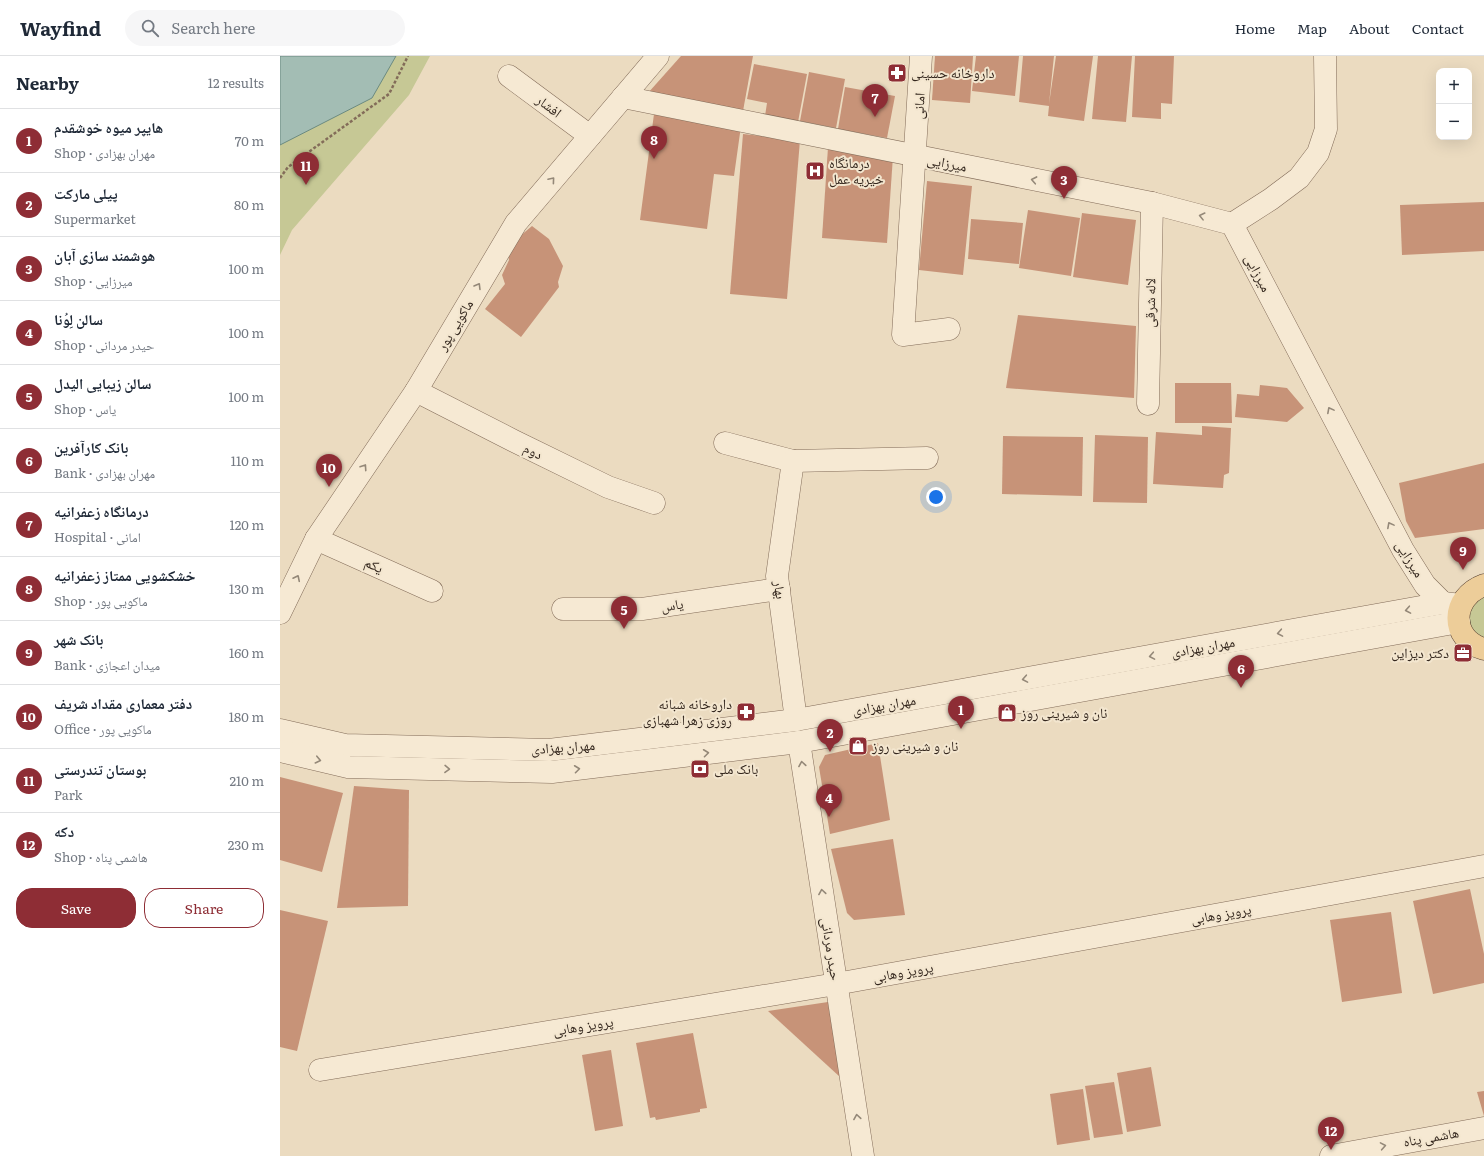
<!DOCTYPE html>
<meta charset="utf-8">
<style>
:root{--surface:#fff;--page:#f6f6f7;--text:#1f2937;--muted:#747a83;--line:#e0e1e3;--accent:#8e2d35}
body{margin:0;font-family:Literata,"Noto Naskh Arabic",serif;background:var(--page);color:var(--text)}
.controls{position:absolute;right:12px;top:12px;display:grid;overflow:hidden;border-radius:8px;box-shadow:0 4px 16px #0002}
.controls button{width:36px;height:36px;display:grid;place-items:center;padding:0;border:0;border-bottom:1px solid var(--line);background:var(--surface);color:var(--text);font:20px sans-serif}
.you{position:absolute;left:656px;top:441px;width:14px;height:14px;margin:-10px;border:3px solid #fff;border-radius:50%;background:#1a73e8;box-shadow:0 0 0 6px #1a73e833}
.badge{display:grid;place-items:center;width:26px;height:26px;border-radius:50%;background:var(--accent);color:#fff;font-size:13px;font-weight:700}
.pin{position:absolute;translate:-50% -33px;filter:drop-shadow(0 1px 2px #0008)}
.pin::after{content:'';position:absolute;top:21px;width:14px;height:12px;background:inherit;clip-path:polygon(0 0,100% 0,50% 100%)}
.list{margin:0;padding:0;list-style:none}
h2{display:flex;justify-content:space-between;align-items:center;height:52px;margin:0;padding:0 16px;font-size:17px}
h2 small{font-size:13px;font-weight:400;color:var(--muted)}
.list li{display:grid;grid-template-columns:26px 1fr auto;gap:12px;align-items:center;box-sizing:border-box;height:64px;padding:0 16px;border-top:1px solid var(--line)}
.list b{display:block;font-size:15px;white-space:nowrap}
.list p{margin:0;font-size:13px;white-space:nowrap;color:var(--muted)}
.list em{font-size:13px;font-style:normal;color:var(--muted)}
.actions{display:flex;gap:8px;padding:12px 16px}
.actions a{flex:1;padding:9px 0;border:1px solid var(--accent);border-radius:16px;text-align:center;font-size:14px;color:var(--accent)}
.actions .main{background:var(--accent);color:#fff}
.icon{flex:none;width:22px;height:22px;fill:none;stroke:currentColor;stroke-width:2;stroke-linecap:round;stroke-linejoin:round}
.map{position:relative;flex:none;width:1204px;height:1100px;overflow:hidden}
header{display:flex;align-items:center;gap:24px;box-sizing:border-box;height:56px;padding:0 20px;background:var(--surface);border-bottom:1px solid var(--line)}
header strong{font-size:19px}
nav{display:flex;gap:22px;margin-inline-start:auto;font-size:14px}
.search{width:280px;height:36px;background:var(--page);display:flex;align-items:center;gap:10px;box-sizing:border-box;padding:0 14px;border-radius:22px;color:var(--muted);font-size:15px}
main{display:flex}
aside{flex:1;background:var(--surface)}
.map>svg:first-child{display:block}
.green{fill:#c6c895}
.water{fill:#a3bdb4;stroke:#6b8a80}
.building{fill:#c79378}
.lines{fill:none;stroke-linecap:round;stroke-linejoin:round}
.minor-casing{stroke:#836c59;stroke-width:23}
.major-casing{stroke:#513b2e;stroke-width:23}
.path{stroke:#836c59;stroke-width:2.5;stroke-dasharray:3 2;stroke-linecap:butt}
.minor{stroke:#f6e9d3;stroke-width:22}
.major{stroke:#edcd99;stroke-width:22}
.oneway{stroke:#948878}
.labels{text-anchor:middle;stroke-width:4;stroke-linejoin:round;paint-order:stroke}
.poi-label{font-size:14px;fill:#33261d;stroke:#f3e6cf;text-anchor:start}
.street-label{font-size:14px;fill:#33261d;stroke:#f3e6cf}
</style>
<header>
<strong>Wayfind</strong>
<div class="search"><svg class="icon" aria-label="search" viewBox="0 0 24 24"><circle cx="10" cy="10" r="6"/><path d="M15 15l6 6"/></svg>Search here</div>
<nav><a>Home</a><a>Map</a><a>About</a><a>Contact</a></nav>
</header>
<main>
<aside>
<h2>Nearby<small>12 results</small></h2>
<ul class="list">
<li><span class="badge">1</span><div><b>هایپر میوه خوشقدم</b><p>Shop · مهران بهزادی</p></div><em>70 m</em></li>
<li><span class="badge">2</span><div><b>پیلی مارکت</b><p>Supermarket</p></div><em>80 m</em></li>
<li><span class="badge">3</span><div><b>هوشمند سازی آبان</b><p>Shop · میرزایی</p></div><em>100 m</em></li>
<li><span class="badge">4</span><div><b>سالن لِوُنا</b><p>Shop · حیدر مردانی</p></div><em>100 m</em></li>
<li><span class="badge">5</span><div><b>سالن زیبایی الیدل</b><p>Shop · یاس</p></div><em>100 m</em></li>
<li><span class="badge">6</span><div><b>بانک کارآفرین</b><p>Bank · مهران بهزادی</p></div><em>110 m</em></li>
<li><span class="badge">7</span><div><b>درمانگاه زعفرانیه</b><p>Hospital · امانی</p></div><em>120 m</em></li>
<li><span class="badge">8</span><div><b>خشکشویی ممتاز زعفرانیه</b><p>Shop · ماکویی‌ پور</p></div><em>130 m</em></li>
<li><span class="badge">9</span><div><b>بانک شهر</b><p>Bank · میدان اعجازی</p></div><em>160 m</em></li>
<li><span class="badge">10</span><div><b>دفتر معماری مقداد شریف</b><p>Office · ماکویی‌ پور</p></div><em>180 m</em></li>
<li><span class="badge">11</span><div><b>بوستان تندرستی</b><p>Park</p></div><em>210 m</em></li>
<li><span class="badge">12</span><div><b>دکه</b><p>Shop · هاشمی پناه</p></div><em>230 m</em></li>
</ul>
<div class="actions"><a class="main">Save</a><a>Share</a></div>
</aside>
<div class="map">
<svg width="1204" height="1100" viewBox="0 0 1204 1100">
<rect width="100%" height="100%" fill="#ebdbc0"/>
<g class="green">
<polygon points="109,0 150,0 129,39 12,174 0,199 0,84"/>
<polygon points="1204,535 1204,587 1191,579 1186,554"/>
</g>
<polygon class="water" points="0,0 116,0 92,42 0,89"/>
<g class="building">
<polygon points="401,0 473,0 463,55 368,37"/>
<polygon points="655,0 693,0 690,47 652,44"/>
<polygon points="696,0 739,0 735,40 692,35"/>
<polygon points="743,0 774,0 769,48 776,0 813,0 804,65 768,60 769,50 739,46"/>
<polygon points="818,0 852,0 846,66 812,63"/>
<polygon points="855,0 894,0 892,48 881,47 881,63 852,61"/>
<polygon points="474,8 527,18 518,66 485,60 487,47 467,43"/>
<polygon points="529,16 565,23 556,72 520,65"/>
<polygon points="565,31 615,40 607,82 558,73"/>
<polygon points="374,58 461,70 454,120 434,118 427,173 360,164"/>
<polygon points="463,78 520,84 507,243 450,238"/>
<polygon points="548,91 613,100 607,187 542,182"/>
<polygon points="647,125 692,130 683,219 639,214"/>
<polygon points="1204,146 1204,195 1122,199 1120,149"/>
<polygon points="748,154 800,162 791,220 739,212"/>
<polygon points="802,157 856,164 848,229 793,221"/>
<polygon points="691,163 743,167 739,208 688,203"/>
<polygon points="252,170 269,183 283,210 278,226 279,231 241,281 205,253 225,228 222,219 229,204 228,199 239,181"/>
<polygon points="738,259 856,270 854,342 726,332"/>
<polygon points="895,327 951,327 952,367 895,367"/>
<polygon points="980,329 1007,332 1024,352 1007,366 955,361 957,338 979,340"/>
<polygon points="922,370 951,372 949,417 944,419 943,432 873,428 876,376 922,379"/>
<polygon points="815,379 868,381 867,447 813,446"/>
<polygon points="723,380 803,381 802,440 722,438"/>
<polygon points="1204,407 1204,473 1135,482 1126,465 1119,427"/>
<polygon points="598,687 610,764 550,778 539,711 545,699"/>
<polygon points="0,721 63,737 42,816 0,804"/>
<polygon points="74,730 129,734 128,850 57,852"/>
<polygon points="613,783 625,859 574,864 567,857 551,793"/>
<polygon points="1190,833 1204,898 1204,927 1153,938 1133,845"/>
<polygon points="0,854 48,865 17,995 0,991"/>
<polygon points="1111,856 1122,937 1062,946 1050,864"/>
<polygon points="548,946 560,1021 488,955"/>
<polygon points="413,977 427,1052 420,1053 420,1056 376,1064 375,1061 370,1062 356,987"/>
<polygon points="331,994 343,1070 315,1075 302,999"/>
<polygon points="871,1011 881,1070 847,1076 837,1017"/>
<polygon points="834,1026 843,1078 814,1082 805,1030"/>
<polygon points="803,1033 810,1084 777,1089 770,1038"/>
<polygon points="1204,1035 1204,1060 1197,1036"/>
</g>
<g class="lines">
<defs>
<g id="minor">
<polyline points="641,0 623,279 669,273"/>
<polyline points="229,20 310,80"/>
<polyline points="343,41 872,147 952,168 1123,494 1145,529 1163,547"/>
<polyline points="952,168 991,143 1019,122 1038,97 1046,73 1045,0"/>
<polyline points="136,335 234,385 328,431 374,447"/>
<polyline points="868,348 872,147"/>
<polyline points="445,387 513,405 647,402"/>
<polyline points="513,405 497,520 516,664"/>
<polyline points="36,483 152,535"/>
<polyline points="283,553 362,553 499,533"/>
<polyline points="0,557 36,483 136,335 236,167 378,0"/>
<polyline points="0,674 65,689 269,694 516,664 1163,547 1181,549"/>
<polyline points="519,686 583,1100"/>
<polyline points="0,695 68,711 272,716 519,686 1179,566"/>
<polyline points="40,1014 556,928 1204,810"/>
<polyline points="1051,1100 1204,1072"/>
</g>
<path id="major" d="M1204 529C1171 541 1169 583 1204 593"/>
</defs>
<use href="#minor" class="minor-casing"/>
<use href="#major" class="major-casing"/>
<polyline class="path" points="0,122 8,111 109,38 128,0"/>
<use href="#minor" class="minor"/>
<use href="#major" class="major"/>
</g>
<defs><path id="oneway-chevron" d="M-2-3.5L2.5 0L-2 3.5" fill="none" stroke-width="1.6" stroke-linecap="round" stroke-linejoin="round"/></defs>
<g class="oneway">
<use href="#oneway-chevron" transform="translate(272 124) rotate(-50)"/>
<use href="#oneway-chevron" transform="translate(754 124) rotate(-169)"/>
<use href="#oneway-chevron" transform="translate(922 160) rotate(-166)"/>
<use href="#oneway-chevron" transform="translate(198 230) rotate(-59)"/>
<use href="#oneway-chevron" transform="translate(1050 354) rotate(-118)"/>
<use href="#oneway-chevron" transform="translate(84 411) rotate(-56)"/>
<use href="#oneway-chevron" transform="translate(1110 469) rotate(-118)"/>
<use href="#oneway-chevron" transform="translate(17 522) rotate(-64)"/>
<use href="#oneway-chevron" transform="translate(1128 554) rotate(170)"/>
<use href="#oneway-chevron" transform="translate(1000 577) rotate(170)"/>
<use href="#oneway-chevron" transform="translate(872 600) rotate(170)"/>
<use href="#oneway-chevron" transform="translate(745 623) rotate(170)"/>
<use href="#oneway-chevron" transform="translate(426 697) rotate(-7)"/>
<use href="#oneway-chevron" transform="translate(38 704) rotate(13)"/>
<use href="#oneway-chevron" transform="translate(522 708) rotate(-99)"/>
<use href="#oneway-chevron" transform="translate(167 713) rotate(1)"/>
<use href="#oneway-chevron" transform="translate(297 713) rotate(-7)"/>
<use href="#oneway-chevron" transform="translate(542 836) rotate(-99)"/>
<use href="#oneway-chevron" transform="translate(577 1061) rotate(-99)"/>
<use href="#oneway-chevron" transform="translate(1103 1090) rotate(-10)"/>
</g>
<defs>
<symbol id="pharmacy-square" viewBox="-11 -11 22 22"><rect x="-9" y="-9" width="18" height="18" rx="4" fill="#8e2d35" stroke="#f3e6cf"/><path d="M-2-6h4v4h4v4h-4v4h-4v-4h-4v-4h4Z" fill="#fff"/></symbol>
<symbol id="hospital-square" viewBox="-11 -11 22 22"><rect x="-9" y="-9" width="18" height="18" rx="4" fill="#8e2d35" stroke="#f3e6cf"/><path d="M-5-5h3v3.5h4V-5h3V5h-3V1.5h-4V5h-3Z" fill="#fff"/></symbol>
<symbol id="office-square" viewBox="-11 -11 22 22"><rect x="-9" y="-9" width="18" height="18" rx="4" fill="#8e2d35" stroke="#f3e6cf"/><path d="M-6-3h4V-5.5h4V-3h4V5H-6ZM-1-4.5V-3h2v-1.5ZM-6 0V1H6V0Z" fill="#fff"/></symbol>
<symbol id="shop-square" viewBox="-11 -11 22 22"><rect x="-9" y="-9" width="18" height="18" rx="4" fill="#8e2d35" stroke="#f3e6cf"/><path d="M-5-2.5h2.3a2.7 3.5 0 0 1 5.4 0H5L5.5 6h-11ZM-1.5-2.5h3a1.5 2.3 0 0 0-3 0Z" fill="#fff"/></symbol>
<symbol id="bank-square" viewBox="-11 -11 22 22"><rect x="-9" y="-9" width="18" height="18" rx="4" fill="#8e2d35" stroke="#f3e6cf"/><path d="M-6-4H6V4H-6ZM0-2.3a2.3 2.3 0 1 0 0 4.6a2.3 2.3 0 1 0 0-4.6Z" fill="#fff"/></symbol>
</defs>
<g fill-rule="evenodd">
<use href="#pharmacy-square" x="606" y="6" width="22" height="22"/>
<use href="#hospital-square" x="524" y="104" width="22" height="22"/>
<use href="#office-square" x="1172" y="586" width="22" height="22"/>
<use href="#pharmacy-square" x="455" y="645" width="22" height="22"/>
<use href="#shop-square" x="716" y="646" width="22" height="22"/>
<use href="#shop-square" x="567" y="679" width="22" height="22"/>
<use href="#bank-square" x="409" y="702" width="22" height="22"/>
</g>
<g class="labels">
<g class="poi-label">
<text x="631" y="22">داروخانه حسینی</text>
<text x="549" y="112">درمانگاه<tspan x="549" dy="16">خیریه عمل</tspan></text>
<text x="1169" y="602" text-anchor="end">دکتر دیزاین</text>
<text x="452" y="653" text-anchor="end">داروخانه شبانه<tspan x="452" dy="16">روزی زهرا شهبازی</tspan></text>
<text x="741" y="662">نان و شيرينى روز</text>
<text x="592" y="695">نان و شیرینی روز</text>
<text x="434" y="718">بانک ملی</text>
</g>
<g class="street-label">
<text transform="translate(269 50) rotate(37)" y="5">افشار</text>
<text transform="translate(639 50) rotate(-87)" y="5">امانی</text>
<text transform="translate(667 107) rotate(11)" y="5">میرزایی</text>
<text transform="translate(978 217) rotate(62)" y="5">میرزایی</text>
<text transform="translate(870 247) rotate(-89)" y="5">لاله شرقی</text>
<text transform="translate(175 269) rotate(-59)" y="5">ماکویی‌ پور</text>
<text transform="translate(253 395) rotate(26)" y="5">دوم</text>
<text transform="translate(1130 503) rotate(58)" y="5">میرزایی</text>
<text transform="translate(94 509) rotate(24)" y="5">یکم</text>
<text transform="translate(500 534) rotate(83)" y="5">بهار</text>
<text transform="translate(392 549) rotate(-9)" y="5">یاس</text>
<text transform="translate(923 591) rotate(-10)" y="5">مهران بهزادی</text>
<text transform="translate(604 649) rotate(-10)" y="5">مهران بهزادی</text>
<text transform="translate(283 691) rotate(-4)" y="5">مهران بهزادی</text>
<text transform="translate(941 858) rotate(-10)" y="5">پرویز وهابی</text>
<text transform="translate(551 893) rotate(81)" y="5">حیدر مردانی</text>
<text transform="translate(623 916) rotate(-10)" y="5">پرویز وهابی</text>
<text transform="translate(303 970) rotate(-9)" y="5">پرویز وهابی</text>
<text transform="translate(1151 1081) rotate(-10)" y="5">هاشمی پناه</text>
</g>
</g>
</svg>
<div class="controls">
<button>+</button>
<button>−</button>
</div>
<div class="you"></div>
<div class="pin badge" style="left:681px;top:673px">1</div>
<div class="pin badge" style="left:550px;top:696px">2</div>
<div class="pin badge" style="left:784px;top:143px">3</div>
<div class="pin badge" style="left:549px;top:761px">4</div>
<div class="pin badge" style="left:344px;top:573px">5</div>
<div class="pin badge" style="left:961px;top:632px">6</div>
<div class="pin badge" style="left:595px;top:61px">7</div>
<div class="pin badge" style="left:374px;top:103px">8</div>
<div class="pin badge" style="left:1183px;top:514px">9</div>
<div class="pin badge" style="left:49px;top:431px">10</div>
<div class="pin badge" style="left:26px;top:129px">11</div>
<div class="pin badge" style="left:1051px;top:1094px">12</div>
</div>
</main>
